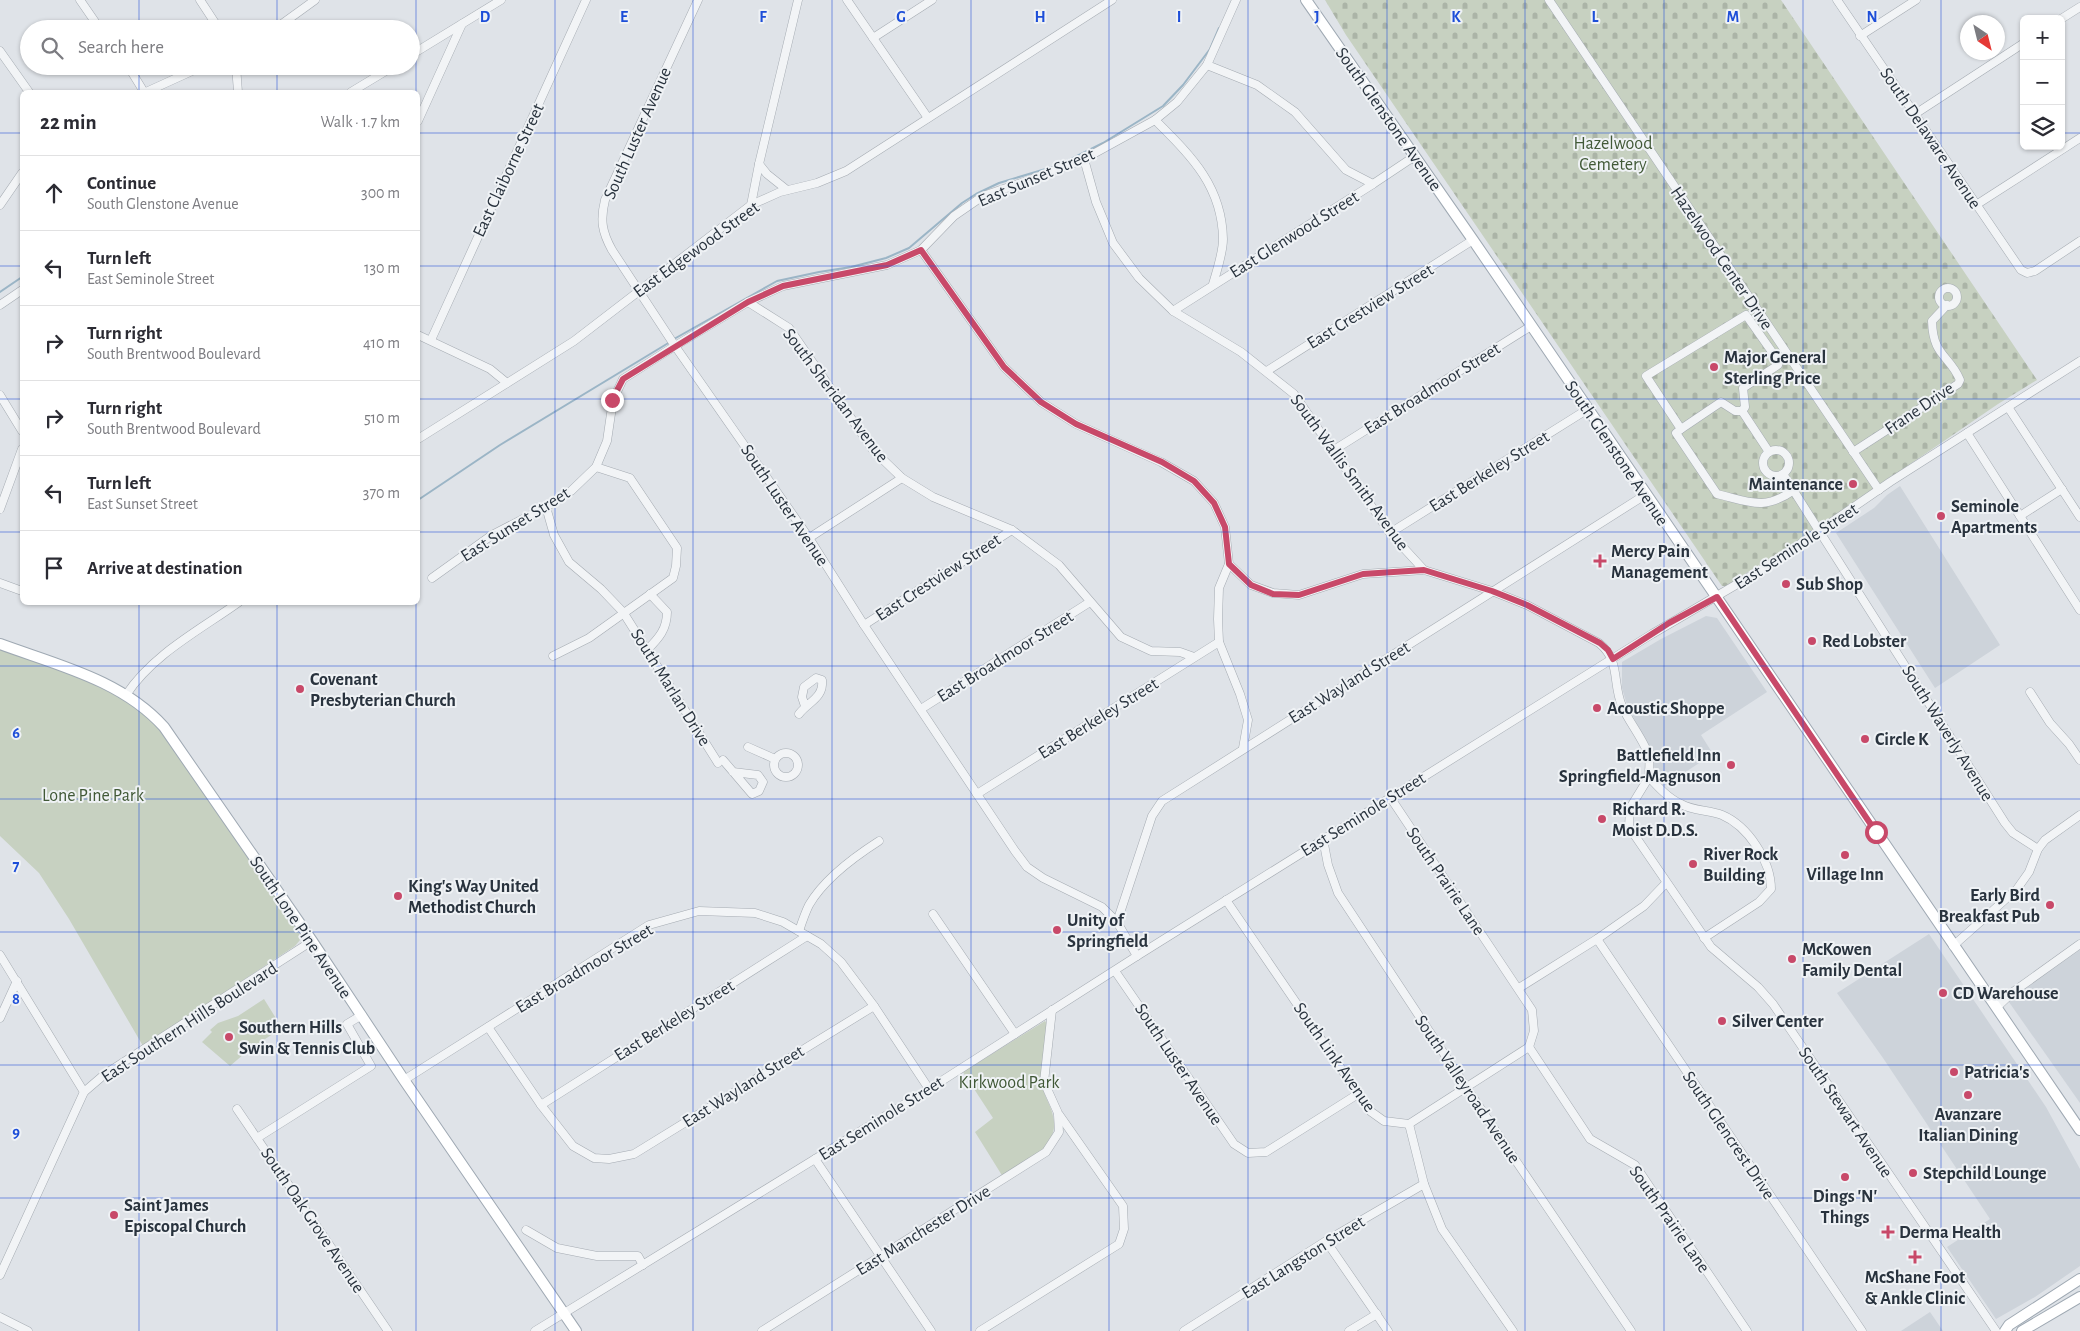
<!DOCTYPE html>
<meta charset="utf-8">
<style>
:root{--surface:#fff;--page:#f2f2f3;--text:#2b2b33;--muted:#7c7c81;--line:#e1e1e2}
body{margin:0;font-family:"Alegreya Sans",sans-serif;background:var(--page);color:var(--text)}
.controls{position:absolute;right:15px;top:15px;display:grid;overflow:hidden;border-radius:8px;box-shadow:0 1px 4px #0004}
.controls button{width:45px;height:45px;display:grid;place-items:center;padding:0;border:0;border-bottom:1px solid var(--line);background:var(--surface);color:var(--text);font:25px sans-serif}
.compass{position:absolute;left:1960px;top:15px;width:45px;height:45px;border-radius:50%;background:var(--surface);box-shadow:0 1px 4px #0004;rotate:145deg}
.stop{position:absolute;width:15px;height:15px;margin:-11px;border:4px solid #c84969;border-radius:50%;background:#fff}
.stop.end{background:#c84969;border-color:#fff;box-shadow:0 1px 5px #0008}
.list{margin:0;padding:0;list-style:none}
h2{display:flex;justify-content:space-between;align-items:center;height:65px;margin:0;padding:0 20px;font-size:21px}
h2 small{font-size:16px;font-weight:400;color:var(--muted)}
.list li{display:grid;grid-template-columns:32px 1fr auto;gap:15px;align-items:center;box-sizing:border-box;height:75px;padding:0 20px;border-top:1px solid var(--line)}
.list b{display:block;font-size:19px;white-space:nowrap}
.list p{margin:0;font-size:16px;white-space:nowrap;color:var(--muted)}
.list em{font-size:16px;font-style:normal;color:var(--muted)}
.icon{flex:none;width:28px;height:28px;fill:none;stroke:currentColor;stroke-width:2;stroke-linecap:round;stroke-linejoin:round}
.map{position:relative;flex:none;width:2080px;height:1331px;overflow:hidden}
.search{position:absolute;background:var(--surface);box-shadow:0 1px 4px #0004;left:20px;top:20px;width:400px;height:55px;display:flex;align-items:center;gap:12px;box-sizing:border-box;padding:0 18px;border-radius:28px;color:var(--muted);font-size:19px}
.panel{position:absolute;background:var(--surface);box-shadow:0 1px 4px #0004;left:20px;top:90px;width:400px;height:515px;border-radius:8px}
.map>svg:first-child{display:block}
.built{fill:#cdd3da}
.cemetery{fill:url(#cemetery-stones)}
.green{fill:#c7d1c1}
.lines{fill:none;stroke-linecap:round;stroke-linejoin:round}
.stream{stroke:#9bb5c6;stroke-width:2}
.minor-casing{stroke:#a5abb2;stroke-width:9}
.major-casing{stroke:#9fa9b3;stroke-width:12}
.minor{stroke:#f2f4f6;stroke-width:8}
.major{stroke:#fff;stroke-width:10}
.route{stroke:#c84969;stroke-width:6}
.grid{fill:none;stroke:#1d4ed8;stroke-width:1;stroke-opacity:0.55}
.poi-dot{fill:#c84969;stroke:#eff2f5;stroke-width:2}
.labels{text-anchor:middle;stroke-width:4;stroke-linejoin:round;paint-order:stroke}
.street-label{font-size:18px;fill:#29333e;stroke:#eff2f5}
.park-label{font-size:18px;fill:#415937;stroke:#eff2f5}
.poi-label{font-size:18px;font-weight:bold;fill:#29333e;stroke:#eff2f5;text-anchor:start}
.grid-label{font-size:16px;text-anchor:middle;font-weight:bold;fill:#1d4ed8;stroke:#eff2f5;stroke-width:4;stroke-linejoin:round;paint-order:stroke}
</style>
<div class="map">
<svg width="2080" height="1331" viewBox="0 0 2080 1331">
<defs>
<pattern id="cemetery-stones" width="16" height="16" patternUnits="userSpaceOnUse" patternTransform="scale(1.25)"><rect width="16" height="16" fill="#c7d1c1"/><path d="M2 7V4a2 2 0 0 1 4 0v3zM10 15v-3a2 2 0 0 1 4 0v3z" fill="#abb4a7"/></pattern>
</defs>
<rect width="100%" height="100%" fill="#dfe3e8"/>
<g class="built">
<polygon points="1900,486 2000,645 1935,688 1836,533 1874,508 1887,495"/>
<polygon points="1706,616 1717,618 1767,692 1701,735 1713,754 1664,786 1656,776 1651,751 1627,705 1622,688 1622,662 1661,639"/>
<polygon points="1929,934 2046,1107 2080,1169 2080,1266 2035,1297 1996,1319 1947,1247 1990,1219 1883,1058 1837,993"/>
<polygon points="2080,942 2080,1103 2004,995"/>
<polygon points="1930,1312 1943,1331 1901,1331"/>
</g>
<polygon class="cemetery" points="1325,0 1781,0 2037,380 1998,404 1811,532 1726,586 1722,586 1346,35"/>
<g class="green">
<polygon points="0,648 92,681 120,696 158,725 299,933 300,940 295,946 143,1046 69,919 39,873 0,836"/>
<polygon points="264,999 282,1028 256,1045 248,1054 244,1054 230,1066 202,1042 212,1032 210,1030 218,1023 238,1016"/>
<path d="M1045 1021 1047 1024C1046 1043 1040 1068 1043 1086 1044 1097 1051 1105 1053 1116 1061 1147 1025 1163 1003 1177L975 1132 993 1118 963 1072Z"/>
</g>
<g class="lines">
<g class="stream">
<polyline points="0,292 22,277"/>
<polyline points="674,339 777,281 819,272 851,267 886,258 909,248 962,203 976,194 999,183 1059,165 1103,143 1163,106 1183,85 1210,49 1219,28"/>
<polyline points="418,500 500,445 670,342"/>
</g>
<defs>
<g id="minor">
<polyline points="80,0 100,29"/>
<polyline points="200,0 219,29"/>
<path d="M698 0 605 200C600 220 602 232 612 250L675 346 809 538 864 625 1015 851 1027 867 1043 878 1102 907 1117 922 1137 956"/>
<polyline points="847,0 928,118"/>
<polyline points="1549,0 1879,490"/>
<polyline points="1837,0 2021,270 2027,273 2035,271 2080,241"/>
<polyline points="2061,19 2080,7"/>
<polyline points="275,29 315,0"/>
<polyline points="1860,36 1916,0"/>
<polyline points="873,38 932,0"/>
<polyline points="0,51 29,92"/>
<polyline points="411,55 501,0"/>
<polyline points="1207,65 1257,85 1295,112 1346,170 1373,184"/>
<polyline points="128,66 144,92"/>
<polyline points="236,66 238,92"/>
<polyline points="146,92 203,66"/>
<polyline points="351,92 394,66"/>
<polyline points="1915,114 2024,43"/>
<path d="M1155 120C1190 155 1222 185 1223 239 1223 253 1217 270 1213 284"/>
<polyline points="418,121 462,24"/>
<polyline points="1084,159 1096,202 1113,243 1139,278 1173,311 1241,352 1294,394 1390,533 1424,570"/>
<polyline points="759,164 767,174 787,190"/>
<polyline points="0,205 22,173"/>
<polyline points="751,205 759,164 798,0"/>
<polyline points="1976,205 2080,138"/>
<path d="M921 250 1004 367 1041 402 1076 424 1161 462 1194 481 1214 503 1225 527 1229 564 1251 585 1273 593 1299 595 1363 574 1424 570 1492 591 1527 605 1599 643C1621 661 1612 683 1622 706 1628 721 1646 743 1649 757 1650 763 1649 770 1649 777 1658 787 1668 798 1681 804 1693 811 1709 810 1722 815 1748 826 1771 861 1771 889L1759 902 1704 938"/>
<circle cx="1948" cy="297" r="9"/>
<polyline points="748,302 789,328 873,450 902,478 933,497 1012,530 1059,565 1121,637 1151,651 1180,652 1194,657"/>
<polyline points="0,305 22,290"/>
<polyline points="1173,311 1373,184 1415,156"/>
<polyline points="418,335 490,369 507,383"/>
<polyline points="431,340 586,0"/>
<polyline points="1267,371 1473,240"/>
<polyline points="0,395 22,431"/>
<polyline points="2008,407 2080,517"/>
<path d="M1742 411 1745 407 1743 388 1778 365 1777 359 1746 315 1646 376 1681 429 1676 433 1717 494C1750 502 1764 511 1794 490"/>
<polyline points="1742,411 1769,452"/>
<polyline points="1681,429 1721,402 1735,411 1742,411"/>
<polyline points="1967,433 2080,610"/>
<polyline points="418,439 574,341 751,205 780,192 817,183 846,171 1112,0"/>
<polyline points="1334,450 1531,326"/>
<circle cx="1776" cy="463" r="13"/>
<path d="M1853 452 1958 384 1960 380C1949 354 1933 357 1932 321L1947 305"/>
<polyline points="1783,474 2005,823 2013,833 2038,849"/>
<polyline points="546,507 554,535 569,562 601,589 623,612 718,763"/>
<polyline points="0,509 22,449"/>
<polyline points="2020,516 2062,489"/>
<polyline points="1390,533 1588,409"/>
<polyline points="809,538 902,478"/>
<polyline points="1229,564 1219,588 1218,619 1219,642 1240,694 1248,720 1243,748"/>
<polyline points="432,578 492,535 546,507 571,491 596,467 607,441 613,400 623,379 675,346 748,302 783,286 887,265 921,250 954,216 983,196 1027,181 1084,159 1155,120 1177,102 1207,65 1236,0"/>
<polyline points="0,583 22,591"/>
<polyline points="864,625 1012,530"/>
<path d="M647 650C659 638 667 629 667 612L650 594"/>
<polyline points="553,656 589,638 673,578 676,566 677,548 630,478 596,467"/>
<polyline points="2030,692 2050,723 2069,744 2080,760"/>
<path d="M126 695C153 654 200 630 239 602"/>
<polyline points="921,709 1090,602"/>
<path d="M799 714C808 702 824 698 822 680L816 678 804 687 802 697 805 706"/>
<polyline points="748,747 775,759"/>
<circle cx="786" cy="765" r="12"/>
<polyline points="723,760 752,794 759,791 763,782 758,775 733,772"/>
<polyline points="1649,777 1630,808 1629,827 1711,947 1758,987 1773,1004 1996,1331"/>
<polyline points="977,794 1219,642"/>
<polyline points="1390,797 1532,1010 1534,1031 1529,1047"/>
<polyline points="1323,839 1328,865 1338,893 1466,1087 1631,1331"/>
<polyline points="1226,900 1370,1111 1384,1121 1409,1124"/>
<polyline points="933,914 1015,1034"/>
<polyline points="1117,922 1152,816 1162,801 1645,495"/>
<path d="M799 931C802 922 805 913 809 905 824 879 854 857 879 841"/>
<polyline points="1597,939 1862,1331"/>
<polyline points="1953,946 2017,889 2029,872 2038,849 2045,840 2080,815"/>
<polyline points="0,955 84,1092"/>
<polyline points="1115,971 1234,1144 1248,1153 1266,1152 1358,1094"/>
<polyline points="1519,988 1597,939 1644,906 1666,883"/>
<polyline points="1997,1007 2013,992 2080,944"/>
<polyline points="0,1018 17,981"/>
<polyline points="488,1027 541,1105 573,1146 594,1158 609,1159 634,1154 874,1006"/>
<polyline points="1529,1047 1590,1139 1635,1165 1747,1331"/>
<polyline points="404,1080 649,925 699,911 755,913 783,922 821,944 841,962 874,1006 929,1089"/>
<polyline points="541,1105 807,936"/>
<polyline points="237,1109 388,1331"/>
<polyline points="1409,1124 1424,1184 1442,1229 1513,1331"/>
<polyline points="1409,1124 1529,1047"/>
<polyline points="257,1138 371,1066 347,1024 362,1015"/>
<polyline points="815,1159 931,1331"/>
<polyline points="526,1230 557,1248 597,1256 638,1256 643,1265"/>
<polyline points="1326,1241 1388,1331"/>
<polyline points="0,1275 84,1092 105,1074 312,941"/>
<polyline points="0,1317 28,1331"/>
<polyline points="535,1331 929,1089 1137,956 1652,634 1768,566 1890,482 2080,361"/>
<polyline points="762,1331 1046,1152 1059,1132 1058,1115"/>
<polyline points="980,1331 1119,1244 1124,1229 1123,1206 1058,1113 1044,1082 1052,1010"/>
<polyline points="1184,1331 1326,1241 1424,1184"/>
<polyline points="1349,1331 1377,1314"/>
</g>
<g id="major">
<polyline points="1306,0 1473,240 2080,1130"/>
<path d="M0 644C57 665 122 680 164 727L312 941 404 1080 576 1331"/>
<polyline points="2005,1331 2009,1325 2080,1279"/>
<polyline points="2022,1331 2080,1297"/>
</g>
</defs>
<use href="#minor" class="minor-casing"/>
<use href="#major" class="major-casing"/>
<use href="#minor" class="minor"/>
<use href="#major" class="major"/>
</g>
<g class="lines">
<polyline class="route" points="612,400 623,379 748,302 783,286 887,265 921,250 1004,367 1041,402 1076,424 1162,462 1194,481 1214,503 1225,527 1229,564 1251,585 1273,594 1299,595 1363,574 1424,570 1492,591 1527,605 1600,643 1608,650 1613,659 1669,623 1717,597 1876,832"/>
</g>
<path class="grid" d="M139 0V29M277 0V29M416 0V92M555 0V1331M693 0V1331M832 0V1331M971 0V1331M1109 0V1331M1248 0V1331M1387 0V1331M1525 0V1331M1664 0V1331M1803 0V1331M1941 0V1331M139 66V92M277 66V92M0 133H22M418 133H2024M2061 133H2080M0 266H22M418 266H2080M0 399H22M418 399H2080M0 532H22M418 532H2080M139 602V1331M277 602V1331M416 602V1331M0 666H2080M0 799H2080M0 932H2080M0 1065H2080M0 1198H2080"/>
<g class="poi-dot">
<circle cx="1714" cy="367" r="5"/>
<circle cx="1853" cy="484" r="5"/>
<circle cx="1941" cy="516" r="5"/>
<path d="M1597.5 553.5h5v5h5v5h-5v5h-5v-5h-5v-5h5z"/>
<circle cx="1786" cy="584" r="5"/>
<circle cx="1812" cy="641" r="5"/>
<circle cx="300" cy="689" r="5"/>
<circle cx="1597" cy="708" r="5"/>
<circle cx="1865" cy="739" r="5"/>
<circle cx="1731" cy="765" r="5"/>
<circle cx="1602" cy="819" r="5"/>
<circle cx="1845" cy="855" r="5"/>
<circle cx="1693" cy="864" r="5"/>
<circle cx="398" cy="896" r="5"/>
<circle cx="2050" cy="905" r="5"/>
<circle cx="1057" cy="930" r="5"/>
<circle cx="1792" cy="959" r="5"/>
<circle cx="1943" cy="993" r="5"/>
<circle cx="1722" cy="1021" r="5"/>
<circle cx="229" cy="1037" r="5"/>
<circle cx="1954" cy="1072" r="5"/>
<circle cx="1968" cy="1095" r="5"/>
<circle cx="1913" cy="1173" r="5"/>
<circle cx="1845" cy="1177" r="5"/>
<circle cx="114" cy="1215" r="5"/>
<path d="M1885.5 1224.5h5v5h5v5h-5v5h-5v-5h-5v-5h5z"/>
<path d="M1912.5 1249.5h5v5h5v5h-5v5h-5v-5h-5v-5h5z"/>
</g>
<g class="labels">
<g class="street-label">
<text transform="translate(1389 119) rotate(55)" y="6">South Glenstone Avenue</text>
<text transform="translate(637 133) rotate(-66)" y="6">South Luster Avenue</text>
<text transform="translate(1931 138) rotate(56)" y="6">South Delaware Avenue</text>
<text transform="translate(508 170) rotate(-65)" y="6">East Claiborne Street</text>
<text transform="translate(1036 177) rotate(-23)" y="6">East Sunset Street</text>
<text transform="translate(1294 234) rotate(-32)" y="6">East Glenwood Street</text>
<text transform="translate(696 249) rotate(-36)" y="6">East Edgewood Street</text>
<text transform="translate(1722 258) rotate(56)" y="6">Hazelwood Center Drive</text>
<text transform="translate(1370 306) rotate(-32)" y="6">East Crestview Street</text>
<text transform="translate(1432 388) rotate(-32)" y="6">East Broadmoor Street</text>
<text transform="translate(836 395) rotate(53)" y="6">South Sheridan Avenue</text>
<text transform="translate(1919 408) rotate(-34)" y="6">Frane Drive</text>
<text transform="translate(1617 453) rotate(56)" y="6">South Glenstone Avenue</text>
<text transform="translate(1489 471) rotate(-32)" y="6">East Berkeley Street</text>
<text transform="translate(1350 472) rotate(54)" y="6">South Wallis Smith Avenue</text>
<text transform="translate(785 505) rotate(56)" y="6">South Luster Avenue</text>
<text transform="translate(515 524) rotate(-32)" y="6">East Sunset Street</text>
<text transform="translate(1796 546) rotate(-33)" y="6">East Seminole Street</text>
<text transform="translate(938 577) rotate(-33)" y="6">East Crestview Street</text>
<text transform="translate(1005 656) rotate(-32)" y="6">East Broadmoor Street</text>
<text transform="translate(1349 682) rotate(-32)" y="6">East Wayland Street</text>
<text transform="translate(671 687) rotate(58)" y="6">South Marlan Drive</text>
<text transform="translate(1098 718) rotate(-32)" y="6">East Berkeley Street</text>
<text transform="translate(1948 733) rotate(58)" y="6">South Waverly Avenue</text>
<text transform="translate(1363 814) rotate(-32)" y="6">East Seminole Street</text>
<text transform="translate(1446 881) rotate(56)" y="6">South Prairie Lane</text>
<text transform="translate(301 927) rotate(56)" y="6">South Lone Pine Avenue</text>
<text transform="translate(584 968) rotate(-31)" y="6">East Broadmoor Street</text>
<text transform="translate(674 1020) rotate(-32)" y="6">East Berkeley Street</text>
<text transform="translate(189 1022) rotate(-33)" y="6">East Southern Hills Boulevard</text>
<text transform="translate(1335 1057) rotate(55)" y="6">South Link Avenue</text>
<text transform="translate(1179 1064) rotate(56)" y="6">South Luster Avenue</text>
<text transform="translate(743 1086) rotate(-32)" y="6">East Wayland Street</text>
<text transform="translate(1468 1089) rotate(56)" y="6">South Valleyroad Avenue</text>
<text transform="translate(1846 1112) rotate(56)" y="6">South Stewart Avenue</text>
<text transform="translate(881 1118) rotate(-32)" y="6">East Seminole Street</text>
<text transform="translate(1729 1135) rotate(56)" y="6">South Glencrest Drive</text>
<text transform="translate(1670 1219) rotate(55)" y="6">South Prairie Lane</text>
<text transform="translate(313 1220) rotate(56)" y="6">South Oak Grove Avenue</text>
<text transform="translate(923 1230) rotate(-32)" y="6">East Manchester Drive</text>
<text transform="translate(1303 1257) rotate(-32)" y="6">East Langston Street</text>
</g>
<g class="park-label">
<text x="1613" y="149">Hazelwood<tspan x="1613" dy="21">Cemetery</tspan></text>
<text x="93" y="801">Lone Pine Park</text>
<text x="1009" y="1088">Kirkwood Park</text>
</g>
<g class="poi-label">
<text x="1724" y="363">Major General<tspan x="1724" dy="21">Sterling Price</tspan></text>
<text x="1843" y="490" text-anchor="end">Maintenance</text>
<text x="1951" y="512">Seminole<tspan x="1951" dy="21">Apartments</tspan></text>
<text x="1611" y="557">Mercy Pain<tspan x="1611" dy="21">Management</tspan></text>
<text x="1796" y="590">Sub Shop</text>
<text x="1822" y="647">Red Lobster</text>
<text x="310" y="685">Covenant<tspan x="310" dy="21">Presbyterian Church</tspan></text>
<text x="1607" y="714">Acoustic Shoppe</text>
<text x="1875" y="745">Circle K</text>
<text x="1721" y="761" text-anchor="end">Battlefield Inn<tspan x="1721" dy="21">Springfield-Magnuson</tspan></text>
<text x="1612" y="815">Richard R.<tspan x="1612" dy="21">Moist D.D.S.</tspan></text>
<text x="1703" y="860">River Rock<tspan x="1703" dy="21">Building</tspan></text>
<text x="1845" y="880" text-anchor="middle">Village Inn</text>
<text x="408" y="892">King's Way United<tspan x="408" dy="21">Methodist Church</tspan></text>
<text x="2040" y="901" text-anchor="end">Early Bird<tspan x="2040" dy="21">Breakfast Pub</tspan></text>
<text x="1067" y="926">Unity of<tspan x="1067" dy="21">Springfield</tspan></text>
<text x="1802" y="955">McKowen<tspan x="1802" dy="21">Family Dental</tspan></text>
<text x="1953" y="999">CD Warehouse</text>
<text x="1732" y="1027">Silver Center</text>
<text x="239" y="1033">Southern Hills<tspan x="239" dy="21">Swin &amp; Tennis Club</tspan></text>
<text x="1964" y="1078">Patricia's</text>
<text x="1968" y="1120" text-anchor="middle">Avanzare<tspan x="1968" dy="21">Italian Dining</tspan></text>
<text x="1923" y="1179">Stepchild Lounge</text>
<text x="1845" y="1202" text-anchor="middle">Dings 'N'<tspan x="1845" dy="21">Things</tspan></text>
<text x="124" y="1211">Saint James<tspan x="124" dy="21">Episcopal Church</tspan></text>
<text x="1899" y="1238">Derma Health</text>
<text x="1915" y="1283" text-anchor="middle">McShane Foot<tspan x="1915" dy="21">&amp; Ankle Clinic</tspan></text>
</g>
</g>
<g class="grid-label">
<text x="485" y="22">D</text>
<text x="624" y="22">E</text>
<text x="763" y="22">F</text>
<text x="901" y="22">G</text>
<text x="1040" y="22">H</text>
<text x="1179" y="22">I</text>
<text x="1317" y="22">J</text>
<text x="1456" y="22">K</text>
<text x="1595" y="22">L</text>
<text x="1733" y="22">M</text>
<text x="1872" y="22">N</text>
<text x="16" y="738">6</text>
<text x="16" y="871">7</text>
<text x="16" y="1004">8</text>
<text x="16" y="1137">9</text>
</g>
</svg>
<div class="controls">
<button>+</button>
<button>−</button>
<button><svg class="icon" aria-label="layers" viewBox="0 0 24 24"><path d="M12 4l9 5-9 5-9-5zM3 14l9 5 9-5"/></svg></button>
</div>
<svg class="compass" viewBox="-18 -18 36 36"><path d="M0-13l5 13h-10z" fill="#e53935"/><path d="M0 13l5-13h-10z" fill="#7c7c81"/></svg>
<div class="stop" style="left:1876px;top:832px"></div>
<div class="stop end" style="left:612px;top:400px"></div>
<div class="search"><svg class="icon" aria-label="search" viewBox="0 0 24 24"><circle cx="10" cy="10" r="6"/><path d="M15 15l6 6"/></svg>Search here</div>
<section class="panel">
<h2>22 min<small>Walk · 1.7 km</small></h2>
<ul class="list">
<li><svg class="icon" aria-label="ahead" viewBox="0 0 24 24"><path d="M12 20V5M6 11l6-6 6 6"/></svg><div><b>Continue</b><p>South Glenstone Avenue</p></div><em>300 m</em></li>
<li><svg class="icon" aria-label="left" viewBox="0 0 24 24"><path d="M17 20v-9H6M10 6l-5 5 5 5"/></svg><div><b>Turn left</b><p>East Seminole Street</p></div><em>130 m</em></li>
<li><svg class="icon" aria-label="right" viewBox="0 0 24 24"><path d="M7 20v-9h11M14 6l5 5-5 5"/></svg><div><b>Turn right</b><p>South Brentwood Boulevard</p></div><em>410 m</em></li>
<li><svg class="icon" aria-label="right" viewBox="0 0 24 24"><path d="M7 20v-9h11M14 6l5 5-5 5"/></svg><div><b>Turn right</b><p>South Brentwood Boulevard</p></div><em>510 m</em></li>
<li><svg class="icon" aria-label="left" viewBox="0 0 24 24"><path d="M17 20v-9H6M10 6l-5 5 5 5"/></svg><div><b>Turn left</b><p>East Sunset Street</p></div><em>370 m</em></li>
<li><svg class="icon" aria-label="arrive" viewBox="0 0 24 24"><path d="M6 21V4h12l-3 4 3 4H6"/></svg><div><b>Arrive at destination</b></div></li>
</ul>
</section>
</div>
